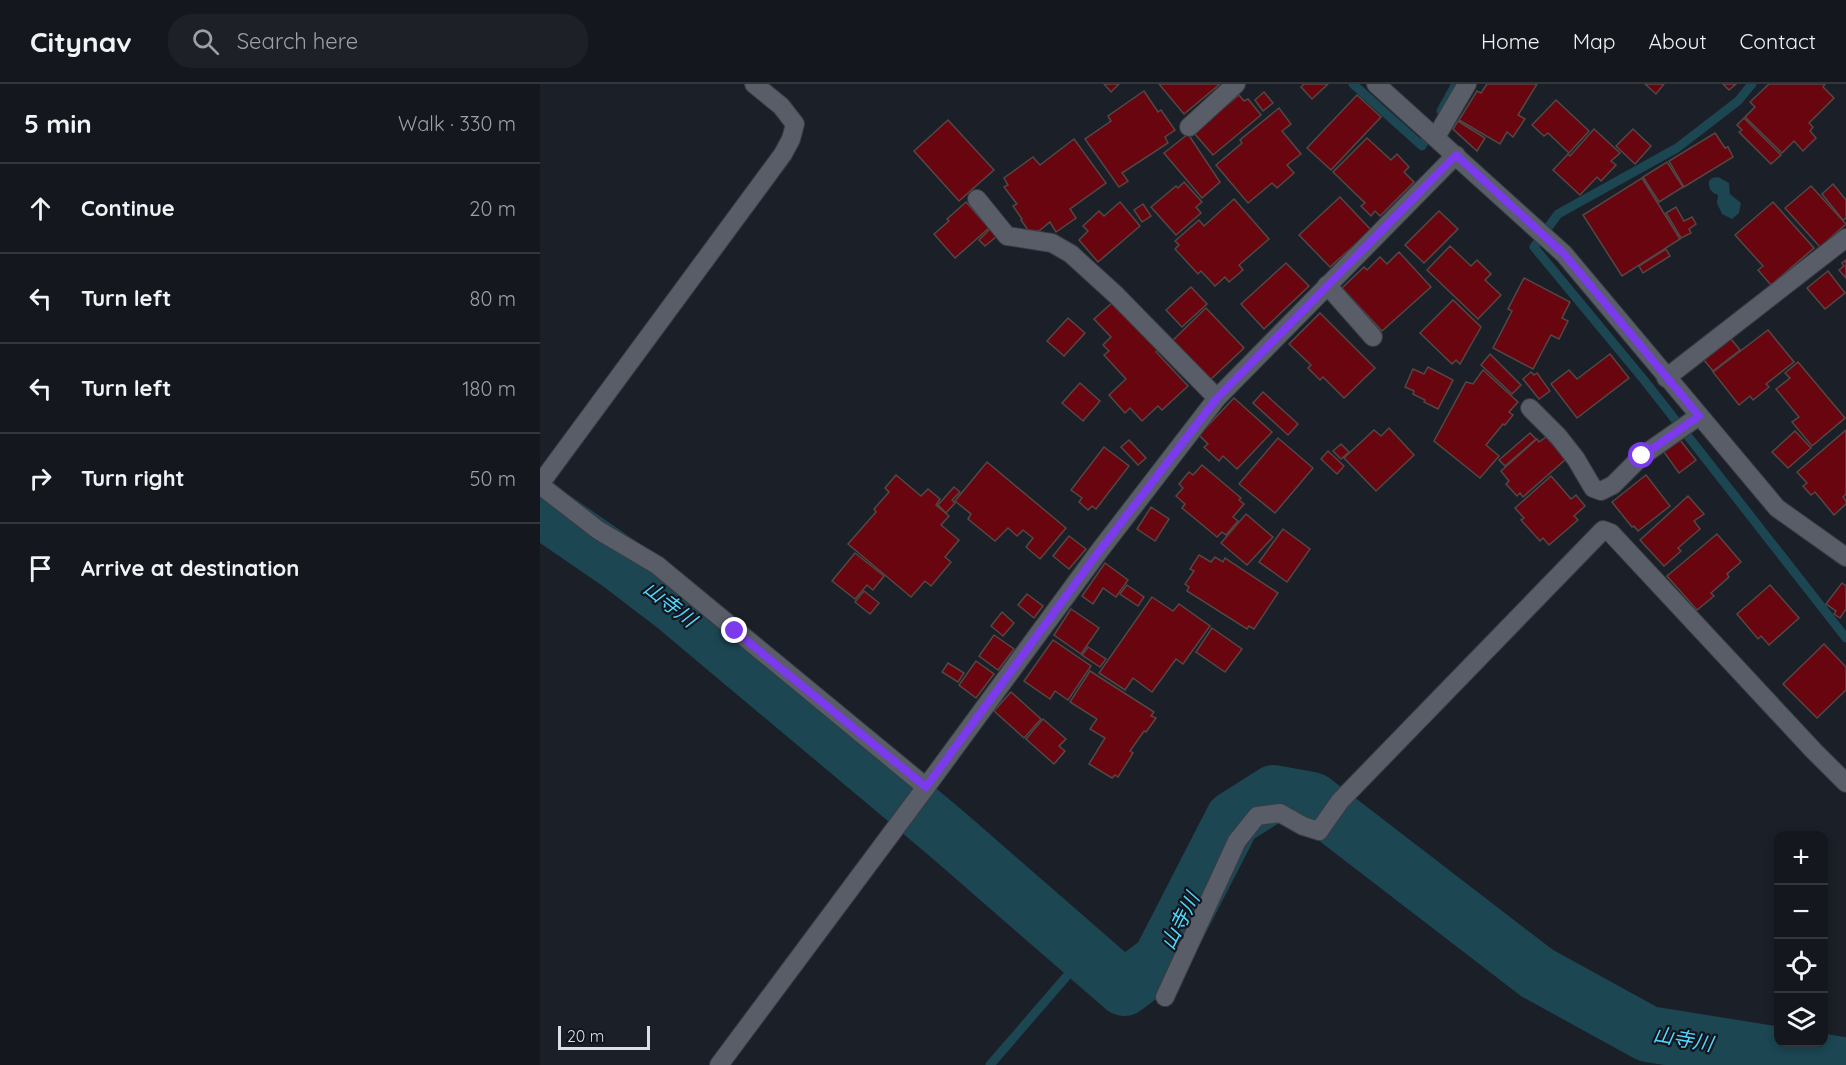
<!DOCTYPE html>
<meta charset="utf-8">
<style>
:root{--surface:#14171d;--page:#1d2026;--text:#f1f3f6;--muted:#9d9fa4;--line:#33363b}
body{margin:0;font-family:Quicksand,"Noto Sans JP",sans-serif;background:var(--page);color:var(--text)}
.controls{position:absolute;right:18px;bottom:18px;display:grid;overflow:hidden;border-radius:12px;box-shadow:0 3px 9px #0003}
.controls button{width:54px;height:54px;display:grid;place-items:center;padding:0;border:0;border-bottom:2px solid var(--line);background:var(--surface);color:var(--text);font:30px sans-serif}
.scale{position:absolute;left:18px;bottom:15px;width:92px;box-sizing:border-box;padding-left:6px;border:3px solid #dcdfe5;border-top:0;font-size:16px;line-height:21px;white-space:nowrap;color:#dcdfe5;-webkit-text-stroke:4px #12151e;paint-order:stroke}
.stop{position:absolute;width:18px;height:18px;margin:-14px;border:4px solid #7c3aed;border-radius:50%;background:#fff}
.stop.end{background:#7c3aed;border-color:#fff;box-shadow:0 2px 6px #0008}
.list{margin:0;padding:0;list-style:none}
h2{display:flex;justify-content:space-between;align-items:center;height:78px;margin:0;padding:0 24px;font-size:26px}
h2 small{font-size:20px;font-weight:400;color:var(--muted)}
.list li{display:grid;grid-template-columns:39px 1fr auto;gap:18px;align-items:center;box-sizing:border-box;height:90px;padding:0 24px;border-top:2px solid var(--line)}
.list b{display:block;font-size:22px;white-space:nowrap}
.list em{font-size:20px;font-style:normal;color:var(--muted)}
.icon{flex:none;width:33px;height:33px;fill:none;stroke:currentColor;stroke-width:2;stroke-linecap:round;stroke-linejoin:round}
.map{position:relative;flex:none;width:1306px;height:981px;overflow:hidden}
header{display:flex;align-items:center;gap:36px;box-sizing:border-box;height:84px;padding:0 30px;background:var(--surface);border-bottom:2px solid var(--line)}
header strong{font-size:28px}
nav{display:flex;gap:33px;margin-inline-start:auto;font-size:21px}
.search{width:420px;height:54px;background:var(--page);display:flex;align-items:center;gap:15px;box-sizing:border-box;padding:0 21px;border-radius:24px;color:var(--muted);font-size:22px}
main{display:flex}
aside{flex:1;background:var(--surface)}
.map>svg:first-child{display:block}
.water{fill:#1b4652}
.lines{fill:none;stroke-linecap:round;stroke-linejoin:round}
.stream{stroke:#1b4652;stroke-width:9}
.river{stroke:#1b4652;stroke-width:56}
.building{fill:#68050f;stroke:#544746;stroke-width:1.5}
.minor-casing{stroke:#393c43;stroke-width:20}
.minor{stroke:#595d68;stroke-width:18}
.route{stroke:#7c3aed;stroke-width:8}
.labels{text-anchor:middle;stroke-width:4.5;stroke-linejoin:round;paint-order:stroke}
.water-label{font-size:20px;font-style:italic;fill:#50d7fe;stroke:#12151e}
</style>
<header>
<strong>Citynav</strong>
<div class="search"><svg class="icon" aria-label="search" viewBox="0 0 24 24"><circle cx="10" cy="10" r="6"/><path d="M15 15l6 6"/></svg>Search here</div>
<nav><a>Home</a><a>Map</a><a>About</a><a>Contact</a></nav>
</header>
<main>
<aside>
<h2>5 min<small>Walk · 330 m</small></h2>
<ul class="list">
<li><svg class="icon" aria-label="ahead" viewBox="0 0 24 24"><path d="M12 20V5M6 11l6-6 6 6"/></svg><div><b>Continue</b></div><em>20 m</em></li>
<li><svg class="icon" aria-label="left" viewBox="0 0 24 24"><path d="M17 20v-9H6M10 6l-5 5 5 5"/></svg><div><b>Turn left</b></div><em>80 m</em></li>
<li><svg class="icon" aria-label="left" viewBox="0 0 24 24"><path d="M17 20v-9H6M10 6l-5 5 5 5"/></svg><div><b>Turn left</b></div><em>180 m</em></li>
<li><svg class="icon" aria-label="right" viewBox="0 0 24 24"><path d="M7 20v-9h11M14 6l5 5-5 5"/></svg><div><b>Turn right</b></div><em>50 m</em></li>
<li><svg class="icon" aria-label="arrive" viewBox="0 0 24 24"><path d="M6 21V4h12l-3 4 3 4H6"/></svg><div><b>Arrive at destination</b></div></li>
</ul>
</aside>
<div class="map">
<svg width="1306" height="981" viewBox="0 0 1306 981">
<rect width="100%" height="100%" fill="#1b1f27"/>
<path class="water" d="M1178 93 1189 99 1190 110 1201 119 1199 129 1192 135 1182 130 1177 119 1178 111C1172 109 1168 105 1169 97L1172 94Z"/>
<g class="lines">
<g class="stream">
<polyline points="813,0 882,62 890,47"/>
<polyline points="1212,0 1198,17 1137,64 1018,130 994,163 1104,296 1306,554"/>
<polyline points="901,27 916,0"/>
<polyline points="450,981 526,893"/>
</g>
<polyline class="river" points="0,425 80,480 135,522 407,750 584,904 620,877 693,735 734,709 772,716 997,889 1108,950 1303,981"/>
</g>
<g class="building">
<polygon points="564,0 579,0 571,8"/>
<polygon points="619,0 680,0 644,30"/>
<polygon points="764,0 788,0 772,15 761,3"/>
<polygon points="947,0 997,0 978,31 985,35 973,53 967,48 960,60 919,36 937,7 941,9"/>
<polygon points="1105,0 1124,0 1116,10"/>
<polygon points="1183,0 1196,0 1189,6"/>
<polygon points="1229,0 1285,0 1283,3 1294,14 1269,39 1273,43 1270,47 1276,54 1263,67 1254,57 1242,69 1205,33 1215,23 1210,18"/>
<polygon points="604,7 618,28 621,26 635,46 625,53 628,59 582,89 588,97 579,103 545,55 571,37 568,32"/>
<polygon points="724,8 733,19 723,27 715,16"/>
<polygon points="699,11 704,17 708,15 721,31 673,71 654,49"/>
<polygon points="817,11 841,33 791,86 767,64"/>
<polygon points="1016,16 1049,47 1029,69 1008,49 1004,52 992,41"/>
<polygon points="739,24 751,40 742,47 761,70 747,81 754,89 737,104 732,99 708,119 676,81 702,59 700,56"/>
<polygon points="1204,34 1241,71 1231,80 1199,48 1202,46 1197,41"/>
<polygon points="408,36 454,86 419,117 374,67"/>
<polygon points="918,37 945,54 937,67 913,45"/>
<polygon points="1054,45 1080,69 1071,77 1076,81 1061,97 1057,93 1040,111 1013,86 1028,70 1030,72"/>
<polygon points="1093,45 1111,62 1095,80 1076,62"/>
<polygon points="1175,49 1185,64 1188,63 1193,73 1144,103 1129,77"/>
<polygon points="648,50 680,98 662,114 624,69"/>
<polygon points="827,54 851,76 857,70 869,83 864,88 874,98 840,132 835,127 831,132 821,122 825,119 793,88"/>
<polygon points="534,55 566,99 530,125 536,134 516,148 510,138 499,147 488,146 481,136 482,135 473,122 477,120 464,103 468,101 464,94 493,73 500,81"/>
<polygon points="1127,78 1143,103 1119,118 1103,93"/>
<polygon points="1102,94 1140,155 1082,192 1043,131"/>
<polygon points="644,98 662,118 656,123 661,129 636,151 611,123 636,102 638,104"/>
<polygon points="1293,100 1306,116 1306,134 1303,136 1282,110"/>
<polygon points="1271,102 1306,140 1280,163 1245,124"/>
<polygon points="800,113 831,146 790,183 759,151"/>
<polygon points="694,115 729,155 699,181 703,186 689,198 685,193 675,202 661,187 658,190 635,165 639,161 635,157 659,136 664,142"/>
<polygon points="426,118 449,144 415,174 394,150 409,137 407,135"/>
<polygon points="580,118 600,142 558,178 539,156 548,147 543,142 559,127 564,132"/>
<polygon points="1233,118 1274,164 1231,201 1218,186 1223,182 1195,151"/>
<polygon points="603,120 611,132 602,138 594,126"/>
<polygon points="1136,123 1144,137 1152,133 1156,140 1149,145 1151,149 1141,154 1126,129"/>
<polygon points="899,127 918,145 884,179 865,161"/>
<polygon points="450,145 457,152 445,162 439,156"/>
<polygon points="910,162 931,182 937,176 951,190 945,196 961,211 938,235 887,186"/>
<polygon points="1126,165 1130,172 1103,189 1099,182"/>
<polygon points="859,168 891,203 842,247 802,204 824,183 827,186 840,173 847,180"/>
<polygon points="1306,176 1306,194 1299,186 1304,182 1302,179"/>
<polygon points="746,179 769,202 724,245 701,220"/>
<polygon points="1288,187 1305,209 1285,225 1267,204"/>
<polygon points="984,194 1030,218 1022,234 1028,237 1019,255 1011,251 993,285 953,264 972,227 968,225"/>
<polygon points="651,203 667,220 642,243 626,226"/>
<polygon points="913,216 941,243 920,280 916,276 912,280 880,249"/>
<polygon points="574,217 619,266 616,268 648,302 622,326 618,322 602,337 590,324 585,329 569,311 586,295 564,271 569,267 563,261 571,253 554,235"/>
<polygon points="666,224 704,264 670,296 632,257"/>
<polygon points="780,229 835,284 804,314 783,293 780,296 768,284 771,281 749,260"/>
<polygon points="528,234 545,249 524,272 507,257"/>
<polygon points="1228,246 1254,278 1226,300 1229,303 1213,316 1210,312 1199,321 1173,288"/>
<polygon points="1191,255 1200,266 1173,287 1164,276"/>
<polygon points="950,270 981,301 972,310 941,281"/>
<polygon points="1070,270 1089,294 1037,334 1011,300 1029,286 1037,295"/>
<polygon points="1258,278 1305,334 1272,362 1252,338 1259,333 1236,305 1250,294 1245,289"/>
<polygon points="888,283 913,296 898,325 884,318 885,316 873,310 874,307 865,303 873,285 884,290"/>
<polygon points="943,286 978,318 969,328 973,331 965,341 963,340 946,361 959,372 940,394 894,357 926,298 933,300"/>
<polygon points="991,288 994,291 997,289 1010,307 999,315 983,295"/>
<polygon points="540,299 560,317 543,337 522,319"/>
<polygon points="723,308 758,340 748,351 713,319"/>
<polygon points="694,314 732,348 697,385 683,372 679,377 664,363 668,360 659,351"/>
<polygon points="849,344 874,371 836,407 804,374 834,346 841,352"/>
<polygon points="1306,346 1306,410 1303,413 1306,417 1306,420 1294,431 1275,408 1271,411 1263,402 1267,399 1257,388"/>
<polygon points="1255,347 1271,364 1248,384 1232,368"/>
<polygon points="990,349 996,355 965,382 959,376"/>
<polygon points="1006,353 1026,375 983,413 980,409 977,412 966,400 969,397 961,387 997,355 999,358"/>
<polygon points="738,354 773,384 735,429 699,400"/>
<polygon points="589,356 606,374 598,381 581,363"/>
<polygon points="1140,356 1156,376 1139,389 1124,368"/>
<polygon points="801,360 809,368 801,375 793,367"/>
<polygon points="564,363 589,382 556,425 552,422 548,426 539,418 542,414 531,406"/>
<polygon points="788,367 804,382 797,390 781,375"/>
<polygon points="447,378 526,444 500,475 486,463 493,454 483,446 477,452 468,444 455,457 428,435 431,430 415,417"/>
<polygon points="662,381 701,414 699,416 704,420 693,433 698,437 686,451 682,448 677,453 642,424 645,420 636,412 643,404 639,400 649,388 653,391"/>
<polygon points="356,391 381,412 388,405 400,415 396,421 409,432 401,441 419,456 405,473 411,478 391,502 385,497 371,513 308,460 336,428 334,425 349,408 345,404"/>
<polygon points="1106,391 1130,422 1098,447 1094,442 1092,443 1072,418"/>
<polygon points="1011,392 1031,415 1036,411 1045,422 1034,432 1038,436 1009,461 1003,454 1000,457 981,436 984,434 975,424"/>
<polygon points="414,403 420,408 412,416 415,419 406,429 398,421"/>
<polygon points="1148,412 1164,430 1154,437 1160,445 1138,464 1141,467 1124,482 1100,456"/>
<polygon points="611,423 629,435 615,457 597,445"/>
<polygon points="706,430 733,453 707,481 681,459"/>
<polygon points="743,445 770,465 747,498 719,478"/>
<polygon points="1177,450 1201,478 1187,490 1189,493 1171,509 1174,512 1157,526 1127,492"/>
<polygon points="529,452 546,465 529,485 513,472"/>
<polygon points="315,469 344,492 333,506 327,501 315,515 292,497"/>
<polygon points="659,471 671,478 675,473 683,478 685,474 738,509 714,545 709,542 707,545 647,507 649,503 645,500 654,487 650,485"/>
<polygon points="565,479 588,496 576,513 563,504 553,520 542,512"/>
<polygon points="1302,499 1306,502 1306,525 1300,534 1294,530 1296,527 1286,520"/>
<polygon points="587,501 604,513 598,522 580,510"/>
<polygon points="1230,501 1259,534 1229,561 1221,552 1218,555 1197,530"/>
<polygon points="324,507 339,519 330,530 315,518"/>
<polygon points="487,510 503,522 494,534 478,521"/>
<polygon points="612,513 633,527 639,520 670,542 643,580 636,575 612,608 593,594 585,606 559,589"/>
<polygon points="531,525 559,544 541,570 514,551"/>
<polygon points="462,528 474,539 463,552 451,542"/>
<polygon points="672,544 702,565 685,588 656,568"/>
<polygon points="454,551 474,565 458,586 439,572"/>
<polygon points="513,556 551,582 528,616 515,607 510,615 484,597"/>
<polygon points="1284,560 1306,583 1306,606 1277,634 1243,600"/>
<polygon points="548,563 566,575 560,583 542,571"/>
<polygon points="436,577 454,590 436,614 419,601"/>
<polygon points="408,579 424,589 418,598 402,588"/>
<polygon points="550,587 614,628 611,632 616,634 606,648 604,647 590,667 593,669 578,693 575,691 572,694 549,680 565,654 550,645 557,635 530,618"/>
<polygon points="471,608 501,635 484,654 454,627"/>
<polygon points="503,635 526,655 519,662 525,667 514,680 486,655"/>
</g>
<g class="lines">
<defs>
<g id="minor">
<polyline points="836,0 1024,170 1237,424 1306,473"/>
<polyline points="649,43 696,0"/>
<polyline points="896,53 927,0"/>
<polyline points="437,115 467,152 512,159 531,170 576,211 677,314"/>
<polyline points="787,201 833,253"/>
<polyline points="1126,294 1306,154"/>
<polyline points="990,324 1018,352 1036,375 1053,404 1061,407 1073,401 1102,372 1159,332"/>
<polyline points="0,400 243,70 251,55 255,40 241,22 214,0"/>
<polyline points="0,401 58,446 117,481 386,703"/>
<polyline points="625,913 697,757 717,732 740,729 763,742 779,747 800,717 1063,446 1071,449 1273,666 1306,699"/>
<polyline points="179,981 386,703 557,470 677,314 916,71"/>
</g>
</defs>
<use href="#minor" class="minor-casing"/>
<use href="#minor" class="minor"/>
</g>
<g class="lines">
<polyline class="route" points="195,547 386,703 557,470 677,314 916,71 1024,170 1159,332 1102,372"/>
</g>
<g class="labels">
<g class="water-label">
<text transform="translate(130 520) rotate(38)" y="7">山寺川</text>
<text transform="translate(640 837) rotate(-63)" y="7">山寺川</text>
<text transform="translate(1143 955) rotate(10)" y="7">山寺川</text>
</g>
</g>
</svg>
<div class="controls">
<button>+</button>
<button>−</button>
<button><svg class="icon" aria-label="locate" viewBox="0 0 24 24"><circle cx="12" cy="12" r="6"/><path d="M12 2v4M12 18v4M2 12h4M18 12h4"/></svg></button>
<button><svg class="icon" aria-label="layers" viewBox="0 0 24 24"><path d="M12 4l9 5-9 5-9-5zM3 14l9 5 9-5"/></svg></button>
</div>
<div class="scale">20 m</div>
<div class="stop" style="left:1102px;top:372px"></div>
<div class="stop end" style="left:195px;top:547px"></div>
</div>
</main>
